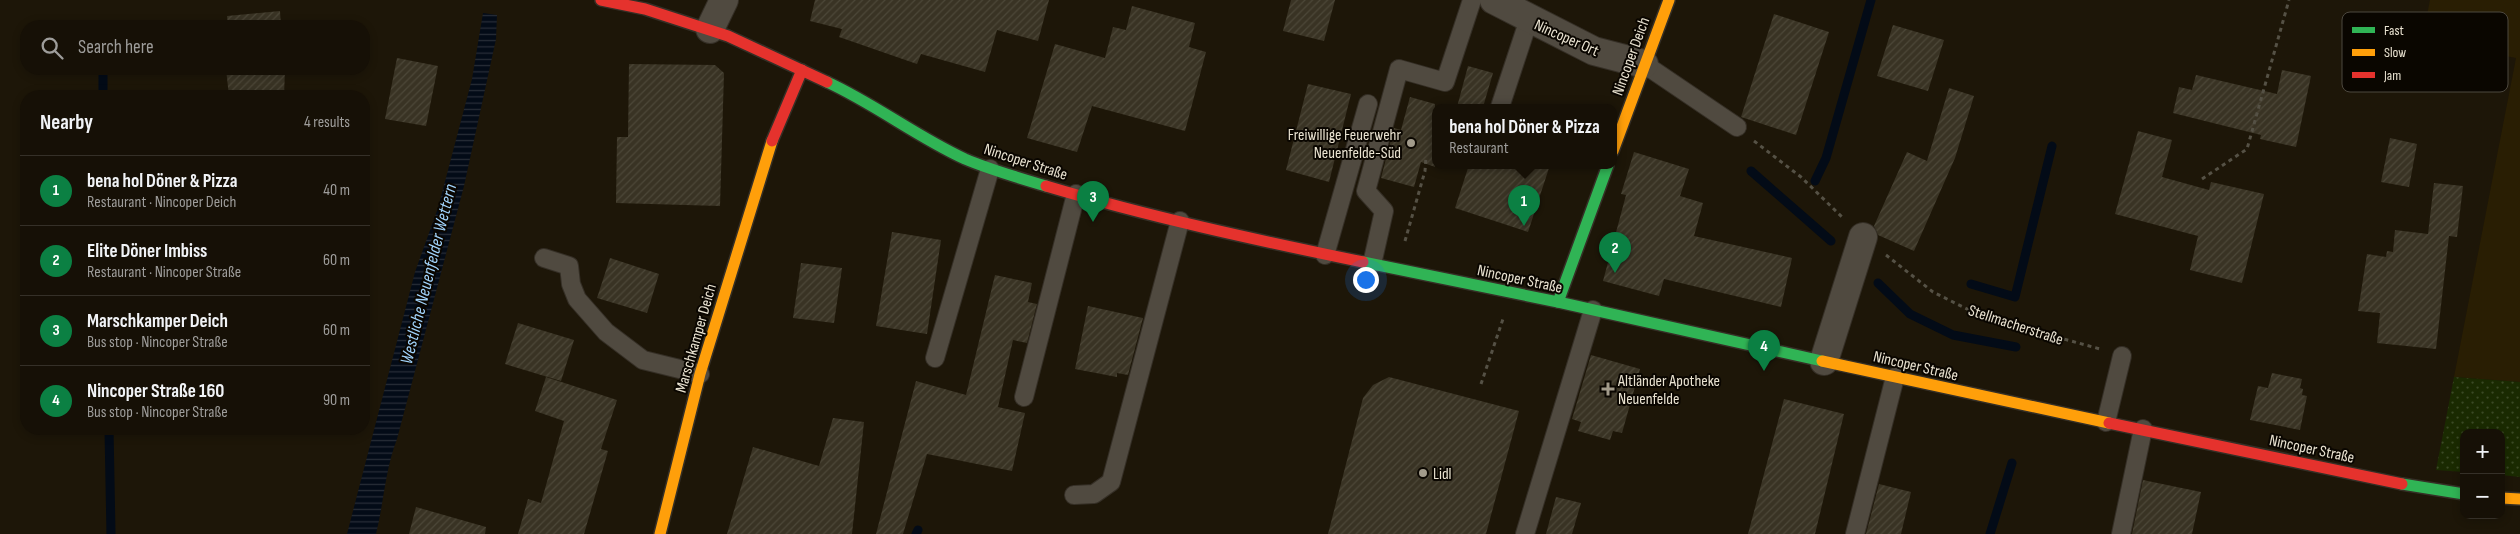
<!DOCTYPE html>
<meta charset="utf-8">
<style>
:root{--surface:#161006;--page:#1f1910;--text:#f1f3f6;--muted:#9e9d9b;--line:#353028;--accent:#0b8043}
body{margin:0;font-family:"Sofia Sans Condensed",sans-serif;background:var(--page);color:var(--text)}
.controls{position:absolute;right:15px;bottom:15px;display:grid;overflow:hidden;border-radius:10px;box-shadow:0 2px 8px #0003}
.controls button{width:45px;height:45px;display:grid;place-items:center;padding:0;border:0;border-bottom:1px solid var(--line);background:var(--surface);color:var(--text);font:25px sans-serif}
.you{position:absolute;left:1365px;top:279px;width:18px;height:18px;margin:-12px;border:4px solid #fff;border-radius:50%;background:#1a73e8;box-shadow:0 0 0 8px #1a73e833}
.badge{display:grid;place-items:center;width:32px;height:32px;border-radius:50%;background:var(--accent);color:#fff;font-size:16px;font-weight:700}
.pin{position:absolute;translate:-50% -41px;filter:drop-shadow(0 1px 2px #0008)}
.pin::after{content:'';position:absolute;top:26px;width:18px;height:15px;background:inherit;clip-path:polygon(0 0,100% 0,50% 100%)}
.popup{position:absolute;left:1432px;top:104px;width:185px;height:65px;box-sizing:border-box;display:grid;place-content:center;border-radius:10px;background:var(--surface);filter:drop-shadow(0 1px 4px #0005);font-size:16px;white-space:nowrap;color:var(--muted)}
.popup b{font-size:19px;color:var(--text)}
.popup::after{content:'';position:absolute;left:50%;top:100%;margin-left:-10px;border:10px solid transparent;border-top-color:var(--surface)}
.list{margin:0;padding:0;list-style:none}
h2{display:flex;justify-content:space-between;align-items:center;height:65px;margin:0;padding:0 20px;font-size:21px}
h2 small{font-size:16px;font-weight:400;color:var(--muted)}
.list li{display:grid;grid-template-columns:32px 1fr auto;gap:15px;align-items:center;box-sizing:border-box;height:70px;padding:0 20px;border-top:1px solid var(--line)}
.list b{display:block;font-size:19px;white-space:nowrap}
.list p{margin:0;font-size:16px;white-space:nowrap;color:var(--muted)}
.list em{font-size:16px;font-style:normal;color:var(--muted)}
.icon{flex:none;width:28px;height:28px;fill:none;stroke:currentColor;stroke-width:2;stroke-linecap:round;stroke-linejoin:round}
.map{position:relative;flex:none;width:2520px;height:534px;overflow:hidden}
.search{position:absolute;background:var(--surface);box-shadow:0 2px 8px #0003;left:20px;top:20px;width:350px;height:55px;display:flex;align-items:center;gap:12px;box-sizing:border-box;padding:0 18px;border-radius:20px;color:var(--muted);font-size:19px}
.panel{position:absolute;background:var(--surface);box-shadow:0 2px 8px #0003;left:20px;top:90px;width:350px;height:345px;border-radius:20px}
.map>svg:first-child{display:block}
.built{fill:#291e03}
.grass{fill:url(#grass-dots)}
.water{fill:url(#water-rules)}
.lines{fill:none;stroke-linecap:round;stroke-linejoin:round}
.stream{stroke:#030b17;stroke-width:9}
.building{fill:url(#building-hatch)}
.lane-casing{stroke:#352f26;stroke-width:20}
.street-casing{stroke:#352f26;stroke-width:30}
.fast-casing{stroke:#352f26;stroke-width:14}
.slow-casing{stroke:#352f26;stroke-width:14}
.jam-casing{stroke:#352f26;stroke-width:14}
.path{stroke:#555145;stroke-width:3;stroke-dasharray:4 4;stroke-linecap:butt}
.lane{stroke:#504a40;stroke-width:18}
.street{stroke:#504a40;stroke-width:28}
.fast{stroke:#30b455;stroke-width:11}
.slow{stroke:#ff9f0a;stroke-width:11}
.jam{stroke:#e5322d;stroke-width:11}
.poi-dot{fill:#a29b8b;stroke:#0a0600;stroke-width:2}
.labels{text-anchor:middle;stroke-width:4;stroke-linejoin:round;paint-order:stroke}
.street-label{font-size:16px;fill:#eae3d1;stroke:#0a0600}
.poi-label{font-size:16px;fill:#eae3d1;stroke:#0a0600;text-anchor:start}
.water-label{font-size:18px;font-style:italic;fill:#a2d4fc;stroke:#0a0600}
.key{fill:#0a0600;stroke:#4d483f;stroke-width:1}
.key-label{font-size:14px;fill:#eae3d1}
</style>
<div class="map">
<svg width="2520" height="534" viewBox="0 0 2520 534">
<defs>
<pattern id="grass-dots" width="8" height="8" patternUnits="userSpaceOnUse" patternTransform="scale(1.25)"><rect width="8" height="8" fill="#1a2a01"/><path d="M2 2h.1M6 6h.1" fill="none" stroke="#3b4925" stroke-width="1.8" stroke-linecap="round"/></pattern>
<pattern id="water-rules" width="6" height="5" patternUnits="userSpaceOnUse" patternTransform="scale(1.25)"><rect width="6" height="5" fill="#030b17"/><path d="M0 2.5h6" fill="none" stroke="#282e38"/></pattern>
<pattern id="building-hatch" width="6" height="6" patternUnits="userSpaceOnUse" patternTransform="scale(1.25)"><rect width="6" height="6" fill="#393324"/><path d="M-1 1l2-2M0 6l6-6M5 7l2-2" fill="none" stroke="#4c4738"/></pattern>
</defs>
<rect width="100%" height="100%" fill="#1d1608"/>
<polygon class="built" points="2430,0 2520,0 2520,382 2454,377 2516,58 2422,40"/>
<polygon class="grass" points="2454,377 2520,382 2520,477 2501,475 2501,433 2464,433 2464,472 2436,470"/>
<path class="water" d="M483 13 497 15 496 39 464 186 397 439C385 470 384 502 376 534H347L415 272 438 208 472 79Z"/>
<g class="lines">
<g class="stream">
<polyline points="103,69 103,96"/>
<polyline points="1751,171 1831,241"/>
<polyline points="1815,181 1826,158 1871,0"/>
<polyline points="1878,283 1910,314 1953,335 2016,347"/>
<polyline points="1971,284 2015,297 2052,146"/>
<polyline points="109,429 111,534"/>
<polyline points="916,534 918,530"/>
<polyline points="1990,534 2012,463"/>
</g>
</g>
<g class="building">
<polygon points="815,0 1049,0 1038,41 997,30 985,72 921,54 917,64 839,37 842,29 810,21"/>
<polygon points="1291,0 1335,0 1324,41 1283,31"/>
<polygon points="1132,6 1195,23 1189,47 1206,52 1185,131 1092,106 1077,152 1027,138 1055,44 1105,58 1113,27 1126,30"/>
<polygon points="280,11 281,26 228,26 227,16"/>
<polygon points="1774,14 1829,32 1796,135 1741,117"/>
<polygon points="1893,25 1944,40 1928,91 1877,76"/>
<polygon points="397,58 438,66 426,126 385,119"/>
<polygon points="629,64 715,65 724,73 720,206 616,203 617,137 628,137"/>
<polygon points="1468,66 1493,73 1483,107 1457,107"/>
<polygon points="226,69 285,69 284,96 229,96"/>
<polygon points="2282,70 2311,76 2296,147 2260,139 2261,135 2173,113 2179,87 2192,90 2196,75 2277,94"/>
<polygon points="1308,84 1351,94 1329,182 1286,170"/>
<polygon points="1949,88 1974,96 1955,158 1914,251 1878,235 1874,226 1907,152 1927,161"/>
<polygon points="1410,97 1435,104 1435,167 1421,162 1414,187 1381,178 1394,128 1401,130"/>
<polygon points="2138,131 2172,140 2162,177 2209,190 2211,182 2264,194 2242,283 2190,270 2198,236 2115,214"/>
<polygon points="2390,138 2417,144 2409,187 2381,182"/>
<polygon points="1634,152 1689,169 1680,196 1703,203 1694,236 1792,258 1781,307 1664,279 1659,296 1603,281 1626,195 1621,194"/>
<polygon points="1469,165 1550,165 1528,232 1455,208"/>
<polygon points="2434,183 2463,186 2457,237 2449,236 2436,349 2377,343 2380,313 2358,311 2367,254 2386,257 2387,251 2393,252 2395,230 2428,234"/>
<polygon points="892,232 941,240 927,334 876,326"/>
<polygon points="610,258 659,274 647,313 597,298"/>
<polygon points="801,263 842,268 834,323 793,318"/>
<polygon points="995,275 1032,283 1028,302 1037,304 1027,343 1013,340 998,407 1025,413 1012,471 927,454 903,534 876,534 916,381 966,395"/>
<polygon points="1088,306 1143,318 1128,375 1117,373 1117,377 1075,369"/>
<polygon points="518,323 574,340 561,381 505,364"/>
<polygon points="1591,355 1640,369 1622,433 1613,431 1610,440 1578,431 1581,422 1572,419"/>
<polygon points="2272,373 2302,379 2300,388 2303,389 2302,395 2307,396 2300,430 2250,420 2258,386 2268,388"/>
<polygon points="546,377 617,400 601,449 608,451 584,534 518,534 528,499 541,503 564,421 535,411"/>
<polygon points="1389,377 1519,411 1486,534 1328,534 1363,398 1373,385"/>
<polygon points="1784,399 1844,414 1815,534 1748,534"/>
<polygon points="833,418 864,422 852,534 727,534 753,447 819,466"/>
<polygon points="2143,480 2201,492 2192,534 2132,534"/>
<polygon points="1879,484 1911,492 1901,534 1866,534"/>
<polygon points="1556,497 1581,503 1572,534 1546,534"/>
<polygon points="416,507 486,527 485,534 409,534"/>
</g>
<g class="lines">
<defs>
<g id="lane">
<polyline points="1644,64 1737,127"/>
<polyline points="1500,107 1529,19"/>
<polyline points="1325,255 1368,104"/>
<polyline points="544,258 569,266 571,284 577,299 606,332 643,360 700,374"/>
<polyline points="1372,264 1384,211 1366,191 1399,69 1445,82 1472,0"/>
<polyline points="935,358 990,169"/>
<polyline points="1024,397 1076,194"/>
<polyline points="2106,422 2122,356"/>
<polyline points="1074,495 1094,494 1111,482 1180,221"/>
<polyline points="1525,534 1593,310"/>
<polyline points="1855,534 1895,377"/>
<polyline points="2121,534 2143,429"/>
</g>
<g id="street">
<polyline points="1494,0 1594,51 1644,64"/>
<polyline points="710,29 724,0"/>
<polyline points="1824,361 1863,237"/>
</g>
<g id="fast">
<path d="M827 82C875 104 917 137 965 159 991 170 1019 178 1046 186"/>
<polyline points="1363,262 1558,302 1822,361"/>
<polyline points="1558,302 1608,165"/>
<polyline points="2402,484 2464,494"/>
</g>
<g id="slow">
<polyline points="1613,151 1669,0"/>
<polyline points="1822,361 2109,423"/>
<polyline points="2501,498 2520,499"/>
<polyline points="660,534 700,374 772,141"/>
</g>
<g id="jam">
<polyline points="601,0 645,9 728,36 827,82"/>
<polyline points="772,141 802,70"/>
<path d="M1046 186C1150 217 1256 240 1363 262"/>
<polyline points="2109,423 2402,484"/>
</g>
</defs>
<use href="#lane" class="lane-casing"/>
<use href="#street" class="street-casing"/>
<use href="#fast" class="fast-casing"/>
<use href="#slow" class="slow-casing"/>
<use href="#jam" class="jam-casing"/>
<g class="path">
<polyline points="1754,141 1801,177 1844,219"/>
<polyline points="2202,179 2247,149 2289,0"/>
<polyline points="1405,241 1425,171 1426,157"/>
<polyline points="1886,255 1933,292 1981,316 2100,349"/>
<polyline points="1481,384 1503,319"/>
</g>
<use href="#lane" class="lane"/>
<use href="#street" class="street"/>
<use href="#fast" class="fast"/>
<use href="#slow" class="slow"/>
<use href="#jam" class="jam"/>
</g>
<g class="poi-dot">
<circle cx="1411" cy="143" r="5"/>
<path d="M1605.5 381.5h5v5h5v5h-5v5h-5v-5h-5v-5h5z"/>
<circle cx="1423" cy="473" r="5"/>
</g>
<g class="labels">
<g class="street-label">
<text transform="translate(1567 37) rotate(24)" y="6">Nincoper Ort</text>
<text transform="translate(1630 56) rotate(-70)" y="6">Nincoper Deich</text>
<text transform="translate(1026 161) rotate(18)" y="6">Nincoper Straße</text>
<text transform="translate(1520 278) rotate(12)" y="6">Nincoper Straße</text>
<text transform="translate(2016 324) rotate(18)" y="6">Stellmacherstraße</text>
<text transform="translate(695 338) rotate(-74)" y="6">Marschkamper Deich</text>
<text transform="translate(1916 365) rotate(13)" y="6">Nincoper Straße</text>
<text transform="translate(2312 448) rotate(12)" y="6">Nincoper Straße</text>
</g>
<g class="poi-label">
<text x="1401" y="140" text-anchor="end">Freiwillige Feuerwehr<tspan x="1401" dy="18">Neuenfelde-Süd</tspan></text>
<text x="1618" y="386">Altländer Apotheke<tspan x="1618" dy="18">Neuenfelde</tspan></text>
<text x="1433" y="479">Lidl</text>
</g>
<g class="water-label">
<text transform="translate(428 274) rotate(-76)" y="6">Westliche Neuenfelder Wettern</text>
</g>
</g>
<rect x="2342" y="12" width="166" height="80" rx="8" class="key"/>
<rect x="2352" y="27" width="23" height="6" fill="#30b455"/>
<rect x="2352" y="49" width="23" height="7" fill="#ff9f0a"/>
<rect x="2352" y="72" width="23" height="6" fill="#e5322d"/>
<g class="key-label">
<text x="2384" y="35">Fast</text>
<text x="2384" y="57">Slow</text>
<text x="2384" y="80">Jam</text>
</g>
</svg>
<div class="controls">
<button>+</button>
<button>−</button>
</div>
<div class="you"></div>
<div class="pin badge" style="left:1524px;top:226px">1</div>
<div class="popup"><b>bena hol Döner &amp; Pizza</b>Restaurant</div>
<div class="pin badge" style="left:1615px;top:273px">2</div>
<div class="pin badge" style="left:1093px;top:222px">3</div>
<div class="pin badge" style="left:1764px;top:371px">4</div>
<div class="search"><svg class="icon" aria-label="search" viewBox="0 0 24 24"><circle cx="10" cy="10" r="6"/><path d="M15 15l6 6"/></svg>Search here</div>
<section class="panel">
<h2>Nearby<small>4 results</small></h2>
<ul class="list">
<li><span class="badge">1</span><div><b>bena hol Döner &amp; Pizza</b><p>Restaurant · Nincoper Deich</p></div><em>40 m</em></li>
<li><span class="badge">2</span><div><b>Elite Döner Imbiss</b><p>Restaurant · Nincoper Straße</p></div><em>60 m</em></li>
<li><span class="badge">3</span><div><b>Marschkamper Deich</b><p>Bus stop · Nincoper Straße</p></div><em>60 m</em></li>
<li><span class="badge">4</span><div><b>Nincoper Straße 160</b><p>Bus stop · Nincoper Straße</p></div><em>90 m</em></li>
</ul>
</section>
</div>
